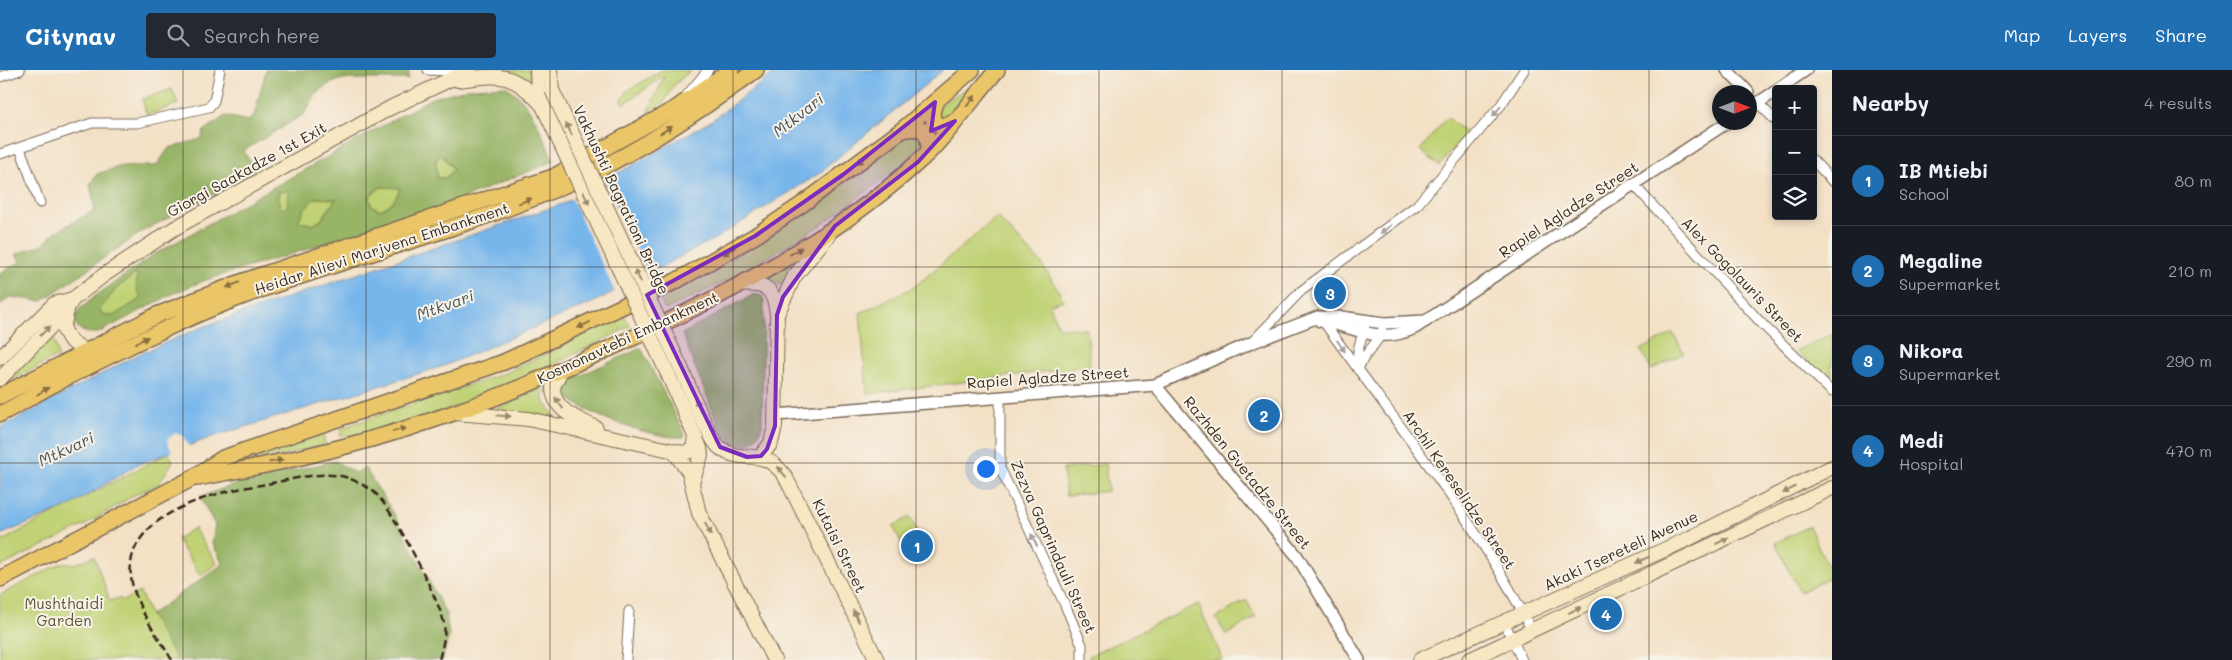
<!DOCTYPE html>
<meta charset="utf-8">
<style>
:root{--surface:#171b24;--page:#242831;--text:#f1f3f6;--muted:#9ea1a6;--line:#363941;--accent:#1f6fb2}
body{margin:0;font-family:Mali,sans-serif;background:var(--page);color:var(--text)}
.controls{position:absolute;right:15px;top:15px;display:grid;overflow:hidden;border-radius:5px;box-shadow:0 2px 8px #0003}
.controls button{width:45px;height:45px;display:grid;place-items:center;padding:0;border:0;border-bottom:1px solid var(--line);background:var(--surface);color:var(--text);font:25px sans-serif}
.compass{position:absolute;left:1712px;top:15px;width:45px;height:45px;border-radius:50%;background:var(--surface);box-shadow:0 2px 8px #0003;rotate:90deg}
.you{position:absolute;left:985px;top:398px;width:18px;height:18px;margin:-12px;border:4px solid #fff;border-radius:50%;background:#1a73e8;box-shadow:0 0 0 8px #1a73e833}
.badge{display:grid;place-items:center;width:32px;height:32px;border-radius:50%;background:var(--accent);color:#fff;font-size:16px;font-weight:700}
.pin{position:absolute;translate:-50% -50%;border:2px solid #fff;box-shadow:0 1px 5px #0006}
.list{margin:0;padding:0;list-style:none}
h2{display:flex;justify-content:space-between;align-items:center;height:65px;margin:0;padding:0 20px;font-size:21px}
h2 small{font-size:16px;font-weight:400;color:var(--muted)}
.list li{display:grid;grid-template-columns:32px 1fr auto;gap:15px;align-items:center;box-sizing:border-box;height:90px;padding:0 20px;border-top:1px solid var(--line)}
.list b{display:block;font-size:19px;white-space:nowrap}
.list p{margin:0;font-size:16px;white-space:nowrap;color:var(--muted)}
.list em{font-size:16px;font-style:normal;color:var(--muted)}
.icon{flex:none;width:28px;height:28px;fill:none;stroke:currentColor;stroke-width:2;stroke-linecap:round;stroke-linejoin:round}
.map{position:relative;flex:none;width:1832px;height:590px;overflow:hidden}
header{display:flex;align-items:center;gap:30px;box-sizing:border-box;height:70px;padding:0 25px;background:var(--accent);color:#fff}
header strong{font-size:24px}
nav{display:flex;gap:28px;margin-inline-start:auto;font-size:18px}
.search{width:350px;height:45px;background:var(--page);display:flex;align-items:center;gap:12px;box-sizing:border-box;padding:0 18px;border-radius:5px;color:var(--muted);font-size:19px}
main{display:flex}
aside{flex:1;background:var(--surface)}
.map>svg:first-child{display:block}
.green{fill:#c0d275;stroke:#7e7e4a}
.forest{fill:#98b466;stroke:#6a6f42;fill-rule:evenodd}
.water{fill:#77b6eb;stroke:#597084}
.pier{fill:#f3e0c5}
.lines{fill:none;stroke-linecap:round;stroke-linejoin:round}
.minor-casing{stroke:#7b6a58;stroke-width:11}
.tertiary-casing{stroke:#7b6a58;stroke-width:14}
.secondary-casing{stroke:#7b6a58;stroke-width:16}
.primary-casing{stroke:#7b6a58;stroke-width:18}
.trunk-casing{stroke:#7b6a58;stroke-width:18}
.minor{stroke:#fff;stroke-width:9}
.tertiary{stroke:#fff;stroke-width:11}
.secondary{stroke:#f7e8c3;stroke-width:14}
.primary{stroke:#ebc669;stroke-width:15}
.trunk{stroke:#ebc669;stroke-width:15}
.rail{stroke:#3b2a1e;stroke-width:2.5;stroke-dasharray:8 4;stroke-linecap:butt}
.secondary-bridge-casing{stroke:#7b6a58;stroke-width:16;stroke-linecap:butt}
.secondary-bridge{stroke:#f7e8c3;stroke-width:14}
.oneway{fill:#8a7040}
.oneway2{fill:#a79f9a}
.oneway3{fill:#998970}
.marked{fill:#7b2cbf;fill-opacity:0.2;stroke:#7b2cbf;stroke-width:4;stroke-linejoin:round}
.grid{fill:none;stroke:#3b2a1e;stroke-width:1;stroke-opacity:0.55}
.labels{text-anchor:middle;stroke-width:4;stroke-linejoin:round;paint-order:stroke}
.street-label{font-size:15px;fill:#3b2a1e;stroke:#f7f3e8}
.park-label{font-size:15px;fill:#5c5434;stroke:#f7f3e8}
.water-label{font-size:16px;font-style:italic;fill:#4d545c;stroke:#f7f3e8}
</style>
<header>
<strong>Citynav</strong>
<div class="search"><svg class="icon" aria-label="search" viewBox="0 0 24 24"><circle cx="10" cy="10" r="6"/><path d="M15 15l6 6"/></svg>Search here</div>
<nav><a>Map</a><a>Layers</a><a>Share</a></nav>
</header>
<main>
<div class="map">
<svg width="1832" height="590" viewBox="0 0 1832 590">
<rect width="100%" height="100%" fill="#f7f3e8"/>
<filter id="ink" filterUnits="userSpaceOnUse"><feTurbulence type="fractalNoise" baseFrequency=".02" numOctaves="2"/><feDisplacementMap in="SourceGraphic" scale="10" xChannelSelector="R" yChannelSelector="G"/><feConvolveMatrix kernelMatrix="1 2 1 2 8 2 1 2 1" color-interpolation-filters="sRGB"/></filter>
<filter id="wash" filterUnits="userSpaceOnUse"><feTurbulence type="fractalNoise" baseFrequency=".0096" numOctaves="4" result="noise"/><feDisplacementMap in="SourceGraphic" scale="20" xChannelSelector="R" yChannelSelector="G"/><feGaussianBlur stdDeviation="1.12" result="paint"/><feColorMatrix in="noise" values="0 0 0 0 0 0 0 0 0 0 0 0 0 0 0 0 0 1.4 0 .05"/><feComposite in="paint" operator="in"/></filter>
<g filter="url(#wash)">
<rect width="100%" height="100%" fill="#f3e0c5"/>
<g class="green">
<polygon points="501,0 530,0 531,17 499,2"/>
<polygon points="662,0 691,0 674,15 664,33 648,42 665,5 624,34 621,32 627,21"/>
<polygon points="973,13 943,51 935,41 944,33"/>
<polygon points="172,19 178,34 147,45 142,29"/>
<polygon points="1447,47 1466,63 1439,96 1420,80"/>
<path d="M914 62 923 70 921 77 901 96 822 154 739 205 665 240 659 227C749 183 829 126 907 64Z"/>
<polygon points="442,85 453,99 446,108 437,108 436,90"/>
<path d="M381 117H400C396 130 392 135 380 140L371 135 370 125Z"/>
<polygon points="278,121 289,121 287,138 281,140 278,131"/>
<polygon points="315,128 336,129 321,150 313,155 298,151 305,138"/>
<polygon points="997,147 1042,194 1064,230 1050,234 1058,257 1087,259 1090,296 867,324 860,243 914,217"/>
<polygon points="804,184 781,215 762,207"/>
<polygon points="137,203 143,228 113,246 103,245 99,239 118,217"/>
<path d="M624 245 630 256C548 298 471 337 381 359 369 361 352 368 340 365L341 359 347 356 508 302Z"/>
<polygon points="49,261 55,273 58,286 0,316"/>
<polygon points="1673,263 1684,283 1651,300 1641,280"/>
<polygon points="1832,264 1832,312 1796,281"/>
<polygon points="543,318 543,330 556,348 494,340"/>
<polygon points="324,362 324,371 327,374 281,386 247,389"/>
<polygon points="168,383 173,391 158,415 134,425 87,454 0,497 0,472"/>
<polygon points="1105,394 1108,421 1066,426 1063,399"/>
<polygon points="910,447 926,477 908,486 893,456"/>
<polygon points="1809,456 1832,506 1800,522 1775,473"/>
<polygon points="194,458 217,494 200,505 177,469"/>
<polygon points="94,486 110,531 119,528 123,531 140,522 150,545 177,590 0,590 0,525 62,493 76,494"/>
<polygon points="1246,530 1256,547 1226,565 1216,548"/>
<polygon points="1198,534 1223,590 1090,590 1089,586"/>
</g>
<g class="forest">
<polygon points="266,0 409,0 408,9 342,9 327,15 315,26 304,44 243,81 257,101 143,161 42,231 10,227 0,235 0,203 20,192 16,184 44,174 55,162 95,140 90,114 97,104 122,96 156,96 169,78 201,69 204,61 225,46 248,51 254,46"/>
<path d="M505 16C532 31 541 64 554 91L429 142 206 210 174 223 98 263C85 263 80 263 74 251L79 240 97 225 155 184 432 28 470 18ZM442 85 453 99 446 108H437L436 90ZM381 117 400 118C396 130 391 135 380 140L371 135 370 125ZM289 121 287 138 282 139 278 131V122ZM315 128 336 129 321 150 313 155 298 151 305 138ZM137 203C136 214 135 220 142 228L113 246 103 245 100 239 118 217Z"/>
<path d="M754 224 762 226 764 230 762 356C754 380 736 379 721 362L682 264Z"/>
<path d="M641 278 684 362V367C659 370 577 344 564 322L568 311Z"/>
<polygon points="335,391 355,403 365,398 394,444 446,544 449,566 442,590 177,590 150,545 223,494 212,473 215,455 200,427 239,413"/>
</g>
<polygon class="water" points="778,0 943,0 817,105 718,167 592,233 444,296 212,367 136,395 70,436 0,465 0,358 139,284 202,257 565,133 711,51"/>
<g class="pier">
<polygon points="604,109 650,207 616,224 571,127"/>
<polygon points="175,363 182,365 190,378 173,384 167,370"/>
</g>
</g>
<g filter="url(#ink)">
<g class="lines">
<defs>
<g id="minor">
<polyline points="428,0 463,2"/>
<polyline points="0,7 20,0"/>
<polyline points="687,25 708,0"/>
<polyline points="1758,33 1776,51"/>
<polyline points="20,78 40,133"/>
<polyline points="0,84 92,53 137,53 209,37 214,31 220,0"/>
<polyline points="1813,90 1832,111"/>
<polyline points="1634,115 1764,256 1832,322"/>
<path d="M1323 251C1395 352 1476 449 1531 559"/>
<polyline points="1252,272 1301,221 1417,135 1501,35 1524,0"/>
<polyline points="1357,295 1358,280 1366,251"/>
<path d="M1358 300C1362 284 1377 276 1382 261"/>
<polyline points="1000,327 1000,398 1065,535 1082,575 1082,590"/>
<polyline points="1504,552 1522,590"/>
<polyline points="626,590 629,541"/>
</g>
<g id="tertiary">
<polyline points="1727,0 1748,22"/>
<polyline points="1778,19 1806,0"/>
<polyline points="1750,38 1776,21"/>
<path d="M1320 251C1357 256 1376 276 1415 258L1728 52"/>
<polyline points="1155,315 1297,486 1359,590"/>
<polyline points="776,345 1155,315 1251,273 1318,247 1341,247 1384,253 1426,251"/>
</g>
<g id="secondary">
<polyline points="537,0 538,20 542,33"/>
<polyline points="550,0 552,20"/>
<path d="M458 10C501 4 513 2 543 36"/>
<path d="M739 215C766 213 774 217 777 245L775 356 771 373 761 386"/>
<polyline points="67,240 63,258 70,270 92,287"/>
<polyline points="778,242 794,207 829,164"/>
<polyline points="0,288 54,234 73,229"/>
<path d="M681 298C689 315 707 367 720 378 744 396 761 374 785 406L877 590"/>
<path d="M561 300 553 317C553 341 578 349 596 358"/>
<polyline points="668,304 700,378 701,385 692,413"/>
<polyline points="0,309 62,245 73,229 104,205 175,158 390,38 470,0"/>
<polyline points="456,343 528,349 684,383 693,380 695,367"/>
<polyline points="674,382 689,402 699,443 774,590"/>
<polyline points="1420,590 1688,469 1832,397"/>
<polyline points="1469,590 1832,418"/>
</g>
<g id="primary">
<polyline points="935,32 932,43 934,53 943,56 955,51"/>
<path d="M902 60C923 56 929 59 929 82"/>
<path d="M197 408C284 393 373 372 456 342 514 322 570 296 626 271 728 224 832 170 916 94 947 67 970 31 997 0"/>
<polyline points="0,509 191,409 223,388 504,292 676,211 755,166 804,133 902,60 972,0"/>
</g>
<g id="trunk">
<polyline points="0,326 157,245 244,211 553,107 678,37 731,0"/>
<path d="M0 344C21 334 41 320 62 310 123 279 185 247 249 224 351 186 458 161 558 118 628 89 695 45 756 0"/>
</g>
</defs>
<use href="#minor" class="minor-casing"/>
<use href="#tertiary" class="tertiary-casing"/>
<use href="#secondary" class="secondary-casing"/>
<use href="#primary" class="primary-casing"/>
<use href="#trunk" class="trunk-casing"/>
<use href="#minor" class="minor"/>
<use href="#tertiary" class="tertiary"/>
<use href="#secondary" class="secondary"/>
<use href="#primary" class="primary"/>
<use href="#trunk" class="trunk"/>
<path class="rail" d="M172 590C158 567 140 543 133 517 114 447 212 422 261 415 288 411 322 399 348 408 356 411 368 417 375 423 393 439 436 525 443 549 447 563 442 577 439 590"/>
<defs>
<g id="secondary-bridge">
<polyline points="552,20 681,298"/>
<polyline points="543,36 668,304"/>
</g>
</defs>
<use href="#secondary-bridge" class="secondary-bridge-casing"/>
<use href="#secondary-bridge" class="secondary-bridge"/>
</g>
<defs><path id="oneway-solid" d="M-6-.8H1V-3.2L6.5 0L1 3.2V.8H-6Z" transform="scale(1.25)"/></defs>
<g class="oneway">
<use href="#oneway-solid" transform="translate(971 31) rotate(-51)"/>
<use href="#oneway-solid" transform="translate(666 60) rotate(-31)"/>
<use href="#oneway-solid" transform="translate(863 89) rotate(143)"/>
<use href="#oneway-solid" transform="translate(525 131) rotate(-21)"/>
<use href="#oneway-solid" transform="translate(729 181) rotate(149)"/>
<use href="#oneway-solid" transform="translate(796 181) rotate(-32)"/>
<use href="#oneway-solid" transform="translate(233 215) rotate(158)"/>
<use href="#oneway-solid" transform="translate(584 255) rotate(154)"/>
<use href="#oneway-solid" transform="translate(142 270) rotate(-27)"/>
<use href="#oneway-solid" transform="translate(43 321) rotate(-32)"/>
<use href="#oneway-solid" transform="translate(399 360) rotate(-16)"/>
<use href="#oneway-solid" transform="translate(276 391) rotate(-12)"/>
</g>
<g class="oneway2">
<use href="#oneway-solid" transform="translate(1497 41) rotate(128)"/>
<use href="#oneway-solid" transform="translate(1386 159) rotate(143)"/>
<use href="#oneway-solid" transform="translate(1341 276) rotate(55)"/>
<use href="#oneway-solid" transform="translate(1034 470) rotate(-116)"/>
</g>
<g class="oneway3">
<use href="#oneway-solid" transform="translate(569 59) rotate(-115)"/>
<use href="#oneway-solid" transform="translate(586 128) rotate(65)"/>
<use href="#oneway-solid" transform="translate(638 206) rotate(-115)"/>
<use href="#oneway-solid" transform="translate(45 261) rotate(-45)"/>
<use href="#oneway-solid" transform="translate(559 333) rotate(-125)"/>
<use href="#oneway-solid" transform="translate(698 335) rotate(-114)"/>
<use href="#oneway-solid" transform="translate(504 346) rotate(4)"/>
<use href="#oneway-solid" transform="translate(782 402) rotate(-129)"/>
<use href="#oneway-solid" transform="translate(1789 420) rotate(152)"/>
<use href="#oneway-solid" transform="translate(708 459) rotate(63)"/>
<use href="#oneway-solid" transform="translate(1722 471) rotate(-26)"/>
<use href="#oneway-solid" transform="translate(1642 490) rotate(155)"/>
<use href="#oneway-solid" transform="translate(1575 540) rotate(-24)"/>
<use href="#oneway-solid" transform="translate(856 546) rotate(-116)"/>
</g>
</g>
<path class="marked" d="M935 32 931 61 955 51 918 92 835 156 783 227 777 245 775 356 767 379 761 386 747 387 720 377 647 225 755 166 844 104Z"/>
<path class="grid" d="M183 0V590M366 0V590M550 0V590M733 0V590M916 0V590M1099 0V590M1282 0V590M1466 0V590M1649 0V590M0 197H1832M0 393H1832"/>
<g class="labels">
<g class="street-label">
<text transform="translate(247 100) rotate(-29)" y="5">Giorgi Saakadze 1st Exit</text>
<text transform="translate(621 130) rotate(65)" y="5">Vakhushti Bagrationi Bridge</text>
<text transform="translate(1569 140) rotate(-33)" y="5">Rapiel Agladze Street</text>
<text transform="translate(382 179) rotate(-18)" y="5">Heidar Alievi Marjvena Embankment</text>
<text transform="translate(1742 210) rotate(46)" y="5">Alex Gogolauris Street</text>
<text transform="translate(628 268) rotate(-25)" y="5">Kosmonavtebi Embankment</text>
<text transform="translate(1048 308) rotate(-4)" y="5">Rapiel Agladze Street</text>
<text transform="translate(1247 403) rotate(51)" y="5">Razhden Gvetadze Street</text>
<text transform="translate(1459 420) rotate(56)" y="5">Archil Kereselidze Street</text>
<text transform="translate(839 476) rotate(64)" y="5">Kutaisi Street</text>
<text transform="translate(1053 477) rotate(66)" y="5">Zezva Gaprindauli Street</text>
<text transform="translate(1621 481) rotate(-25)" y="5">Akaki Tsereteli Avenue</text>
</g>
<g class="park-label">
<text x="64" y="539">Mushthaidi<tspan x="64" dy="17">Garden</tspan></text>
</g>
<g class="water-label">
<text transform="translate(798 45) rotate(-38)" y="6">Mtkvari</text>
<text transform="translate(445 235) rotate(-20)" y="6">Mtkvari</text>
<text transform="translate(66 379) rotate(-25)" y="6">Mtkvari</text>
</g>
</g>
</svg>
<div class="controls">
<button>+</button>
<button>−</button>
<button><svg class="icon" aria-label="layers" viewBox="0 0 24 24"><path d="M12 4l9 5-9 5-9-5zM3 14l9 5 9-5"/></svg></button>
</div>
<svg class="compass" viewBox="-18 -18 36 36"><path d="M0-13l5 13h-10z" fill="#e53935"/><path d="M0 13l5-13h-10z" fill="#9ea1a6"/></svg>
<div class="you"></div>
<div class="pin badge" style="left:917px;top:476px">1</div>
<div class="pin badge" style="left:1264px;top:345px">2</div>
<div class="pin badge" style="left:1330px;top:223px">3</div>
<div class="pin badge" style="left:1606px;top:544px">4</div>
</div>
<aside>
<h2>Nearby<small>4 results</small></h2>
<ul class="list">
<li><span class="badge">1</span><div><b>IB Mtiebi</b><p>School</p></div><em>80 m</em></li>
<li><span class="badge">2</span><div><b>Megaline</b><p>Supermarket</p></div><em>210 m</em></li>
<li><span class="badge">3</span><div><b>Nikora</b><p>Supermarket</p></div><em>290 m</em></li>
<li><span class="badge">4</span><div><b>Medi</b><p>Hospital</p></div><em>470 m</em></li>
</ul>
</aside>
</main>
